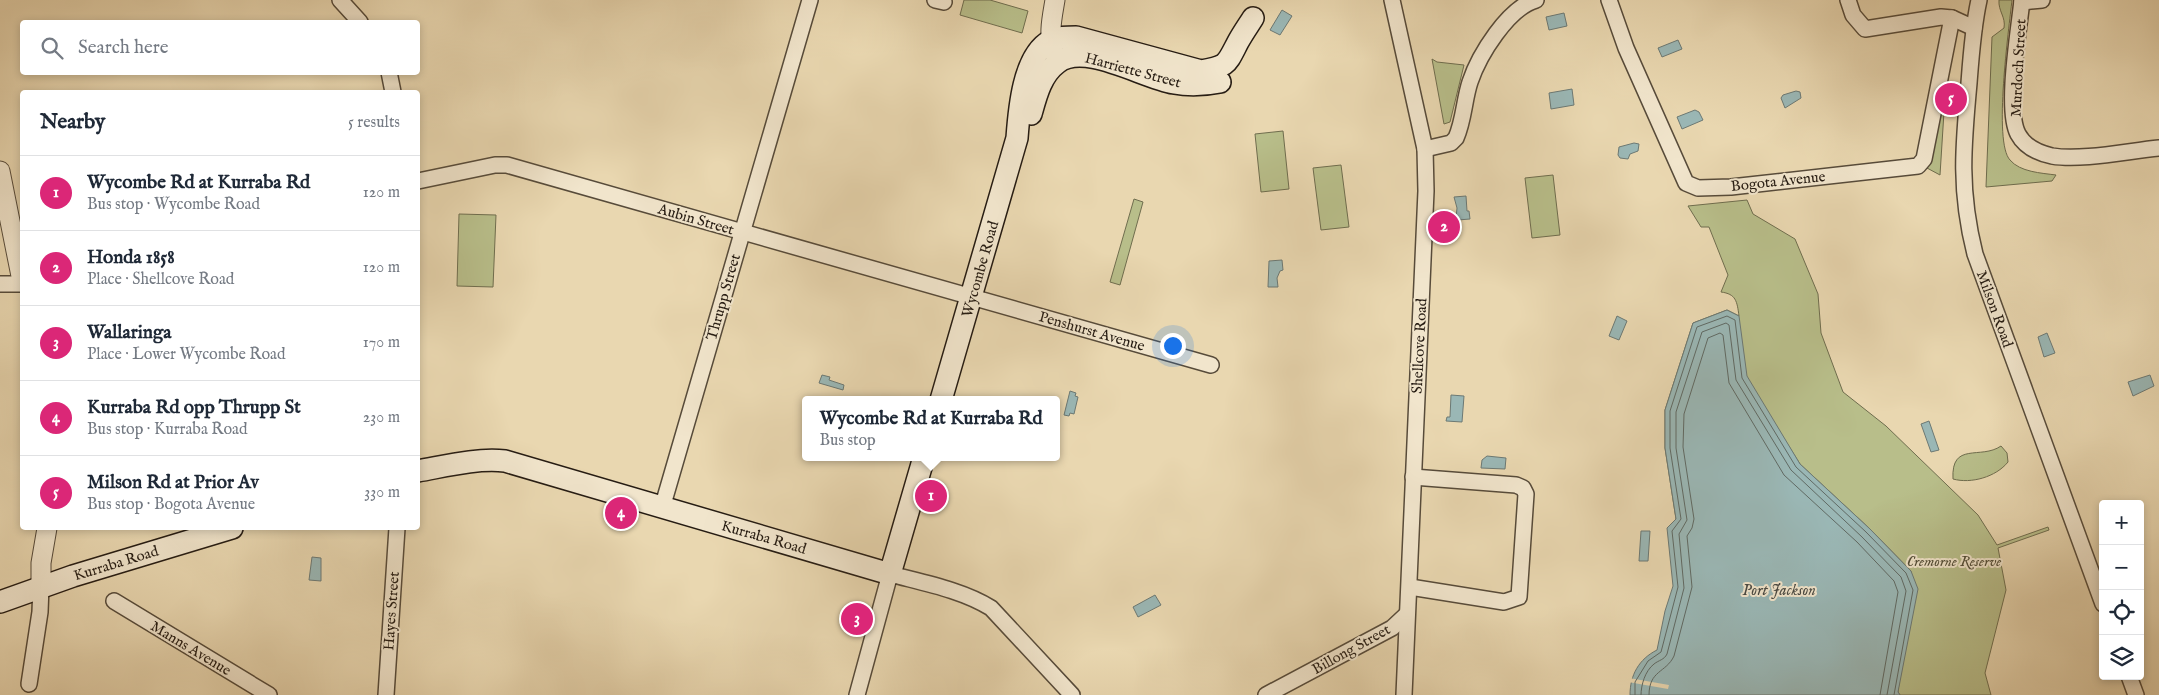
<!DOCTYPE html>
<meta charset="utf-8">
<style>
:root{--surface:#fff;--page:#f2f2f3;--text:#1f2937;--muted:#747a83;--line:#e0e1e3;--accent:#db2777}
body{margin:0;font-family:"IM FELL English",serif;background:var(--page);color:var(--text)}
.controls{position:absolute;right:15px;bottom:15px;display:grid;overflow:hidden;border-radius:5px;box-shadow:0 2px 8px #0003}
.controls button{width:45px;height:45px;display:grid;place-items:center;padding:0;border:0;border-bottom:1px solid var(--line);background:var(--surface);color:var(--text);font:25px sans-serif}
.you{position:absolute;left:1172px;top:345px;width:18px;height:18px;margin:-12px;border:4px solid #fff;border-radius:50%;background:#1a73e8;box-shadow:0 0 0 8px #1a73e833}
.badge{display:grid;place-items:center;width:32px;height:32px;border-radius:50%;background:var(--accent);color:#fff;font-size:16px;font-weight:700}
.pin{position:absolute;translate:-50% -50%;border:2px solid #fff;box-shadow:0 1px 5px #0006}
.popup{position:absolute;left:802px;top:396px;width:258px;height:65px;box-sizing:border-box;display:grid;place-content:center;border-radius:5px;background:var(--surface);filter:drop-shadow(0 1px 4px #0005);font-size:16px;white-space:nowrap;color:var(--muted)}
.popup b{font-size:19px;color:var(--text)}
.popup::after{content:'';position:absolute;left:50%;top:100%;margin-left:-10px;border:10px solid transparent;border-top-color:var(--surface)}
.list{margin:0;padding:0;list-style:none}
h2{display:flex;justify-content:space-between;align-items:center;height:65px;margin:0;padding:0 20px;font-size:21px}
h2 small{font-size:16px;font-weight:400;color:var(--muted)}
.list li{display:grid;grid-template-columns:32px 1fr auto;gap:15px;align-items:center;box-sizing:border-box;height:75px;padding:0 20px;border-top:1px solid var(--line)}
.list b{display:block;font-size:19px;white-space:nowrap}
.list p{margin:0;font-size:16px;white-space:nowrap;color:var(--muted)}
.list em{font-size:16px;font-style:normal;color:var(--muted)}
.icon{flex:none;width:28px;height:28px;fill:none;stroke:currentColor;stroke-width:2;stroke-linecap:round;stroke-linejoin:round}
.map{position:relative;flex:none;width:2159px;height:695px;overflow:hidden}
.search{position:absolute;background:var(--surface);box-shadow:0 2px 8px #0003;left:20px;top:20px;width:400px;height:55px;display:flex;align-items:center;gap:12px;box-sizing:border-box;padding:0 18px;border-radius:5px;color:var(--muted);font-size:19px}
.panel{position:absolute;background:var(--surface);box-shadow:0 2px 8px #0003;left:20px;top:90px;width:400px;height:440px;border-radius:5px}
.map>svg:first-child{display:block}
.green{fill:#b8be8a;stroke:#6f6d4e}
.water{fill:#9ab7b5;stroke:#6c7974}
.pier{fill:#e9d7b0}
.lines{fill:none;stroke-linecap:round;stroke-linejoin:round}
.shore{stroke:#606a64;stroke-width:1}
.minor-casing{stroke:#574b3a;stroke-width:18}
.tertiary-casing{stroke:#574b3a;stroke-width:21}
.secondary-casing{stroke:#261c13;stroke-width:24}
.minor{stroke:#f1e5cc;stroke-width:15}
.tertiary{stroke:#f1e5cc;stroke-width:19}
.secondary{stroke:#f1e5cc;stroke-width:21}
.labels{text-anchor:middle;stroke-width:4;stroke-linejoin:round;paint-order:stroke}
.street-label{font-size:15px;fill:#261c13;stroke:#f1e5cc}
.park-label{font-size:15px;font-style:italic;fill:#524d37;stroke:#f1e5cc}
.water-label{font-size:16px;font-style:italic;fill:#494a44;stroke:#f1e5cc}
</style>
<div class="map">
<svg width="2159" height="695" viewBox="0 0 2159 695">
<rect width="100%" height="100%" fill="#e9d7b0"/>
<filter id="stains"><feTurbulence type="fractalNoise" baseFrequency=".004" numOctaves="4"/><feColorMatrix values="0 0 0 0 .2 0 0 0 0 .09 0 0 0 0 .02 0 0 0 .5 -.17"/></filter>
<radialGradient id="worn" r=".72"><stop offset=".6" stop-color="#630" stop-opacity="0"/><stop offset="1" stop-color="#630" stop-opacity=".3"/></radialGradient>
<g class="green">
<polygon points="964,0 990,0 1028,11 1022,33 960,15"/>
<path d="M1999 0H2012C2009 28 1993 142 2010 160 2020 172 2041 173 2056 175L2052 181 1986 187 1992 37 2004 28C2006 17 1998 11 1999 0Z"/>
<polygon points="1432,59 1437,62 1464,65 1450,122 1444,124"/>
<polygon points="1945,96 1940,175 1927,168 1940,109"/>
<polygon points="1283,131 1289,189 1261,192 1255,134"/>
<polygon points="1341,165 1349,227 1321,230 1313,168"/>
<polygon points="1553,175 1560,235 1532,238 1525,178"/>
<polygon points="1134,199 1143,202 1120,285 1110,282"/>
<path d="M1747 200 1753 214 1795 239 1818 294 1821 333 1843 392 1886 426 1978 515 1997 545 2048 527 2049 530 1998 548 2006 590 1985 673 1991 695H1900L1898 692 1911 571 1870 529 1800 464 1775 424 1667 528 1676 519 1665 448V410L1693 323 1727 310 1739 316C1737 301 1736 294 1721 292L1728 275 1709 227H1701L1688 206Z"/>
<polygon points="459,214 496,215 493,287 457,286"/>
<path d="M2001 446 2007 453 2008 462C1996 477 1971 484 1953 479 1951 441 1981 460 2001 446Z"/>
</g>
<g class="water">
<polygon points="1282,10 1292,16 1280,35 1270,30"/>
<polygon points="1564,13 1567,26 1549,30 1546,17"/>
<polygon points="1678,40 1682,49 1662,57 1658,48"/>
<polygon points="1572,89 1574,105 1551,109 1549,93"/>
<polygon points="1796,91 1800,92 1801,98 1785,108 1781,98 1783,95"/>
<polygon points="1695,110 1699,112 1703,120 1682,129 1677,117"/>
<polygon points="1634,143 1639,144 1638,151 1630,154 1628,159 1620,158 1618,155 1619,147"/>
<polygon points="1466,196 1467,211 1469,211 1470,219 1458,220 1456,218 1457,208 1454,197"/>
<polygon points="1282,260 1283,270 1280,271 1277,278 1278,287 1268,287 1269,261"/>
<path d="M1727 310 1739 316 1747 376 1800 464 1870 529 1911 571 1918 589 1898 692 1900 695H1630C1630 675 1639 659 1657 650L1665 611 1673 586 1667 528 1676 519 1665 448V410L1693 323Z"/>
<polygon points="1617,316 1627,321 1619,340 1609,336"/>
<polygon points="2047,333 2055,353 2044,357 2038,337"/>
<polygon points="822,375 830,377 829,380 844,385 843,390 819,383"/>
<polygon points="2150,375 2154,386 2133,396 2128,382"/>
<polygon points="1070,391 1076,393 1075,396 1078,397 1074,414 1070,413 1069,416 1064,415"/>
<polygon points="1451,395 1464,396 1462,422 1446,421 1447,417 1450,417"/>
<polygon points="1929,421 1939,450 1931,452 1921,424"/>
<polygon points="1487,456 1506,458 1505,469 1481,468 1482,460"/>
<polygon points="1641,531 1650,531 1648,561 1639,561"/>
<polygon points="312,557 321,558 321,581 309,580"/>
<polygon points="1155,595 1161,605 1138,617 1133,607"/>
</g>
<polygon class="pier" points="1629,678 1669,685 1668,689 1628,682"/>
<g class="lines">
<g class="shore">
<polyline points="1635,695 1635,682 1648,661 1661,652 1678,587 1672,531 1681,519 1670,448 1670,411 1697,327 1727,316 1735,320 1742,378 1796,467 1866,532 1906,573 1913,590 1894,695"/>
<path d="M1641 695C1641 685 1645 671 1654 664 1659 660 1664 660 1667 654L1684 588 1679 534 1687 520 1676 448V412L1702 332 1726 323 1729 325 1736 380 1791 470 1862 537 1901 577 1906 591 1887 695"/>
<path d="M1649 695C1649 670 1666 673 1674 656L1692 587 1687 536 1692 528 1694 519 1683 447 1684 414 1708 338 1720 333 1723 335 1729 383 1784 475 1857 542 1894 581 1898 592 1880 695"/>
</g>
<defs>
<g id="minor">
<polyline points="340,0 360,22"/>
<polyline points="935,0 944,2"/>
<polyline points="1392,0 1425,149 1426,191 1404,695"/>
<polyline points="1609,0 1626,48 1686,183 1698,188 1731,187 1918,166 1924,159 1952,18"/>
<polyline points="1848,0 1853,15 1865,29 1941,17 1952,18 1974,28"/>
<path d="M1979 0C1973 27 1971 56 1969 83 1963 147 1959 191 1975 254L2103 604"/>
<path d="M2022 0C2019 30 2005 109 2018 134 2025 147 2038 153 2052 156 2081 161 2128 151 2159 148"/>
<polyline points="2022,2 2042,0"/>
<polyline points="389,72 393,92"/>
<path d="M1425 149 1451 143 1456 138C1464 120 1464 100 1470 82 1479 55 1508 8 1536 0"/>
<polyline points="418,181 495,165 507,165 1211,365"/>
<polyline points="0,284 22,284"/>
<polyline points="662,508 810,0"/>
<polyline points="1410,587 1504,602 1519,597 1526,494 1523,488 1516,485 1413,477"/>
<polyline points="114,601 269,695"/>
<polyline points="2129,676 2136,695"/>
<polyline points="29,684 40,612 41,586"/>
<polyline points="386,695 397,528"/>
<path d="M857 695 890 574C924 583 962 590 991 608L1072 695"/>
<polyline points="1266,695 1392,628 1407,614"/>
</g>
<g id="tertiary">
<path d="M1054 53C1048 34 1052 18 1055 0"/>
<polyline points="0,171 22,281"/>
<polyline points="41,586 41,563 47,528"/>
</g>
<g id="secondary">
<path d="M1031 114C1036 96 1041 75 1057 63 1084 41 1143 78 1174 83 1190 86 1205 85 1220 82"/>
<path d="M941 400 1017 138C1019 111 1023 56 1050 41 1058 37 1067 37 1076 37L1201 71C1228 66 1226 65 1238 42 1243 33 1248 26 1253 18"/>
<path d="M418 471C446 466 476 458 505 461L890 574 924 457"/>
<polyline points="0,602 73,576 232,528"/>
</g>
</defs>
<use href="#minor" class="minor-casing"/>
<use href="#tertiary" class="tertiary-casing"/>
<use href="#secondary" class="secondary-casing"/>
<use href="#minor" class="minor"/>
<use href="#tertiary" class="tertiary"/>
<use href="#secondary" class="secondary"/>
</g>
<g class="labels">
<g class="street-label">
<text transform="translate(2018 68) rotate(-87)" y="5">Murdoch Street</text>
<text transform="translate(1133 70) rotate(15)" y="5">Harriette Street</text>
<text transform="translate(1778 181) rotate(-6)" y="5">Bogota Avenue</text>
<text transform="translate(696 219) rotate(16)" y="5">Aubin Street</text>
<text transform="translate(980 269) rotate(-74)" y="5">Wycombe Road</text>
<text transform="translate(723 297) rotate(-74)" y="5">Thrupp Street</text>
<text transform="translate(1995 309) rotate(70)" y="5">Milson Road</text>
<text transform="translate(1092 331) rotate(16)" y="5">Penshurst Avenue</text>
<text transform="translate(1419 346) rotate(-87)" y="5">Shellcove Road</text>
<text transform="translate(764 537) rotate(16)" y="5">Kurraba Road</text>
<text transform="translate(116 563) rotate(-17)" y="5">Kurraba Road</text>
<text transform="translate(391 611) rotate(-86)" y="5">Hayes Street</text>
<text transform="translate(191 648) rotate(31)" y="5">Manns Avenue</text>
<text transform="translate(1351 649) rotate(-29)" y="5">Billong Street</text>
</g>
<g class="park-label">
<text x="1954" y="566">Cremorne Reserve</text>
</g>
<g class="water-label">
<text x="1779" y="595">Port Jackson</text>
</g>
</g>
<rect width="100%" height="100%" filter="url(#stains)"/>
<rect width="100%" height="100%" fill="url(#worn)"/>
</svg>
<div class="controls">
<button>+</button>
<button>−</button>
<button><svg class="icon" aria-label="locate" viewBox="0 0 24 24"><circle cx="12" cy="12" r="6"/><path d="M12 2v4M12 18v4M2 12h4M18 12h4"/></svg></button>
<button><svg class="icon" aria-label="layers" viewBox="0 0 24 24"><path d="M12 4l9 5-9 5-9-5zM3 14l9 5 9-5"/></svg></button>
</div>
<div class="you"></div>
<div class="pin badge" style="left:931px;top:496px">1</div>
<div class="popup"><b>Wycombe Rd at Kurraba Rd</b>Bus stop</div>
<div class="pin badge" style="left:1444px;top:227px">2</div>
<div class="pin badge" style="left:857px;top:619px">3</div>
<div class="pin badge" style="left:621px;top:513px">4</div>
<div class="pin badge" style="left:1951px;top:99px">5</div>
<div class="search"><svg class="icon" aria-label="search" viewBox="0 0 24 24"><circle cx="10" cy="10" r="6"/><path d="M15 15l6 6"/></svg>Search here</div>
<section class="panel">
<h2>Nearby<small>5 results</small></h2>
<ul class="list">
<li><span class="badge">1</span><div><b>Wycombe Rd at Kurraba Rd</b><p>Bus stop · Wycombe Road</p></div><em>120 m</em></li>
<li><span class="badge">2</span><div><b>Honda 1858</b><p>Place · Shellcove Road</p></div><em>120 m</em></li>
<li><span class="badge">3</span><div><b>Wallaringa</b><p>Place · Lower Wycombe Road</p></div><em>170 m</em></li>
<li><span class="badge">4</span><div><b>Kurraba Rd opp Thrupp St</b><p>Bus stop · Kurraba Road</p></div><em>230 m</em></li>
<li><span class="badge">5</span><div><b>Milson Rd at Prior Av</b><p>Bus stop · Bogota Avenue</p></div><em>330 m</em></li>
</ul>
</section>
</div>
